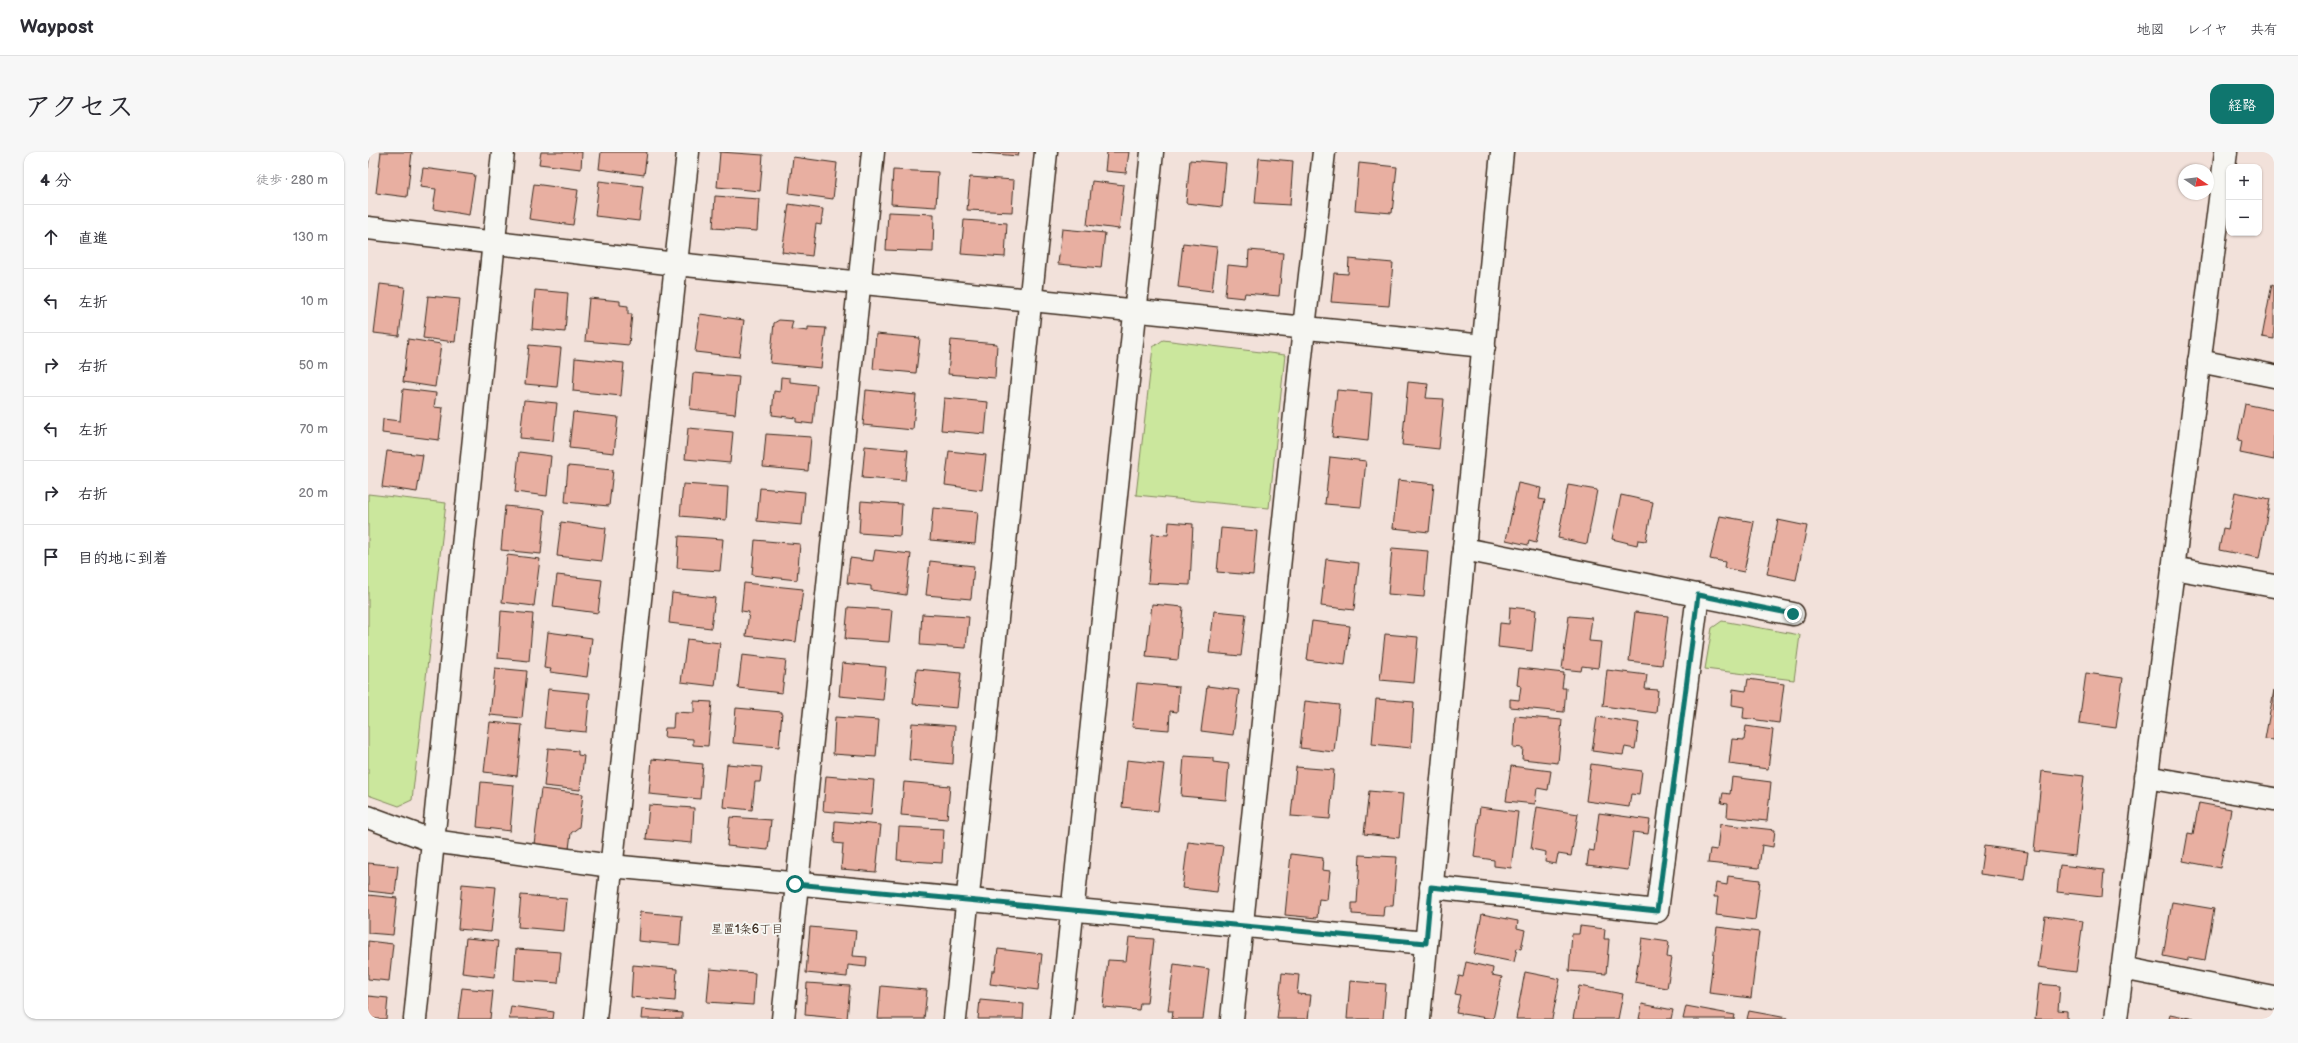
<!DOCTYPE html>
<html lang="ja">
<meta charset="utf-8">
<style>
:root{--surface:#fff;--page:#f7f7f7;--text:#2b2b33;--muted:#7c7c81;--line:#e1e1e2;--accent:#0f766e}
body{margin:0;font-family:"Balsamiq Sans","Klee One",sans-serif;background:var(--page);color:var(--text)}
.controls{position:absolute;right:12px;top:12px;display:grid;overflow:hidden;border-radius:8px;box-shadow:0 1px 3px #0004}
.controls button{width:36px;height:36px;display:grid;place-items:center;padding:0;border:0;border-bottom:1px solid var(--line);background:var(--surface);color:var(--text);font:20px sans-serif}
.compass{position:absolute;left:1810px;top:12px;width:36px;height:36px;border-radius:50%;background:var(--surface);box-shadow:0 1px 3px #0004;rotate:103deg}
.stop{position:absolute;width:12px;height:12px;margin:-9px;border:3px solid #0f766e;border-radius:50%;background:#fff}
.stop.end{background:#0f766e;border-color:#fff;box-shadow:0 1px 4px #0008}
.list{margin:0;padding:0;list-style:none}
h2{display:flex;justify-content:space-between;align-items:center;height:52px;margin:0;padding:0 16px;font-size:17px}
h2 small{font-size:13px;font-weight:400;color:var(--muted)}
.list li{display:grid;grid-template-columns:26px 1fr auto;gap:12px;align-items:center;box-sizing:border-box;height:64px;padding:0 16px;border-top:1px solid var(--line)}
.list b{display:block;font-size:15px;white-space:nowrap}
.list em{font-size:13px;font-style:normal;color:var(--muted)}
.icon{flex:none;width:22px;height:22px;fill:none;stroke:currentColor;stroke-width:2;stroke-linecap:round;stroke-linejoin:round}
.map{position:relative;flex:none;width:1906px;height:867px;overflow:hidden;border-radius:12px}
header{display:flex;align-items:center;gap:24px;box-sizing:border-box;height:56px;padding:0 20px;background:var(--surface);border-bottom:1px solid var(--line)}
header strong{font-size:19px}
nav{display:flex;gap:22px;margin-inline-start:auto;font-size:14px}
.intro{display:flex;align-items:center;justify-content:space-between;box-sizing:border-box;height:96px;padding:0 24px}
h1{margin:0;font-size:28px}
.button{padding:10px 18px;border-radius:12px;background:var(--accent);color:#fff;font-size:14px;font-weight:700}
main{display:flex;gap:24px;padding:0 24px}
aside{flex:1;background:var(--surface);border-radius:12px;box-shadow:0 1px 3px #0004}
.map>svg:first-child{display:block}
.green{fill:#cbe79d;stroke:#83885e}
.building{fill:#e8afa1;stroke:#3b2a1e}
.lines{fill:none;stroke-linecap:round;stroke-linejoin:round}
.minor-casing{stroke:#3b2a1e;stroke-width:25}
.minor{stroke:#f6f6f2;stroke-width:22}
.route{stroke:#0f766e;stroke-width:5}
.labels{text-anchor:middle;stroke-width:4;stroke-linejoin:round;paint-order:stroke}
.neighbourhood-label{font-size:12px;fill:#3b2a1e;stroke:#f6f6f2}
</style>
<header>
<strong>Waypost</strong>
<nav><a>地図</a><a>レイヤ</a><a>共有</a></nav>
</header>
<div class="intro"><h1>アクセス</h1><a class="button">経路</a></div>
<main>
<aside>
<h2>4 分<small>徒歩 · 280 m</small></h2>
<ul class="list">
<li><svg class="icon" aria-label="ahead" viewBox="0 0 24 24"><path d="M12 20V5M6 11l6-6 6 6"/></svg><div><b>直進</b></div><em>130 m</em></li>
<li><svg class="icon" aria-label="left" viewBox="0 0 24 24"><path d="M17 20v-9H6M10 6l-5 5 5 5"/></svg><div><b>左折</b></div><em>10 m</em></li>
<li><svg class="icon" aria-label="right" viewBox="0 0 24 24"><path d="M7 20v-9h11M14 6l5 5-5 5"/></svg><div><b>右折</b></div><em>50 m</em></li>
<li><svg class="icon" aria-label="left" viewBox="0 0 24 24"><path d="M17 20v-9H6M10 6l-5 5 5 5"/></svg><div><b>左折</b></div><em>70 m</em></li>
<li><svg class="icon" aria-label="right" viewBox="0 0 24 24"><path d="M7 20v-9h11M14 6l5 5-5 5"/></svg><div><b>右折</b></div><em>20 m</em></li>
<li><svg class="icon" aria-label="arrive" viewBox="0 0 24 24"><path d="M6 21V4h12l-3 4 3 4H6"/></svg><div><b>目的地に到着</b></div></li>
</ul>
</aside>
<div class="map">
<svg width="1906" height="867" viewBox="0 0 1906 867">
<rect width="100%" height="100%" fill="#f2e1da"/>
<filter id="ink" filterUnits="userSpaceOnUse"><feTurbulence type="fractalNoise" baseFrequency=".025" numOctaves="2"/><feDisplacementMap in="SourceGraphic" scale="8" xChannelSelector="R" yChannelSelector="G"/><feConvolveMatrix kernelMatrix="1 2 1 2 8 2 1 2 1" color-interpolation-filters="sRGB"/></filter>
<g filter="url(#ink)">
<g class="green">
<polygon points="795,188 917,203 901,356 768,343 785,195"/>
<polygon points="0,342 78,351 44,648 31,654 0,643"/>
<polygon points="1354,469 1432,483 1426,528 1337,517 1344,476"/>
</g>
<g class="building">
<polygon points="0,0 2,0 0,16"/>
<polygon points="13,0 44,0 39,45 8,41"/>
<polygon points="173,0 214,0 213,17 171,12"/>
<polygon points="233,0 279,0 276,23 231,17"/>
<polygon points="352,0 395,3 392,39 349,35"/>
<polygon points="604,0 651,0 650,4"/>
<polygon points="739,0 761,0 758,21 737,19"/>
<polygon points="425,5 469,11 465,47 421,41"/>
<polygon points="891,6 925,9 922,53 887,51"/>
<polygon points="822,8 858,11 854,55 818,51"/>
<polygon points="991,11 1029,15 1024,61 987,58"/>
<polygon points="55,16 107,23 101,63 65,57 68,37 52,35"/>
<polygon points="525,18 570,20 568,55 523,52"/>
<polygon points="602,25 646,28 644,60 599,58"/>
<polygon points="231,29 275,34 271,69 227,64"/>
<polygon points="724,29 756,33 751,77 719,73"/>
<polygon points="166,32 210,38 205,73 161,67"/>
<polygon points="347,44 391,47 389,79 345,76"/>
<polygon points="421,52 455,57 453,73 448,72 444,104 414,100"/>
<polygon points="520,60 566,62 565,100 518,98"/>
<polygon points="596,68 639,71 637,105 593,102"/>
<polygon points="694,77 737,81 733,116 690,112"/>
<polygon points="815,91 849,95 844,139 810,135"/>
<polygon points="881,98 915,101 911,144 877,141 876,146 857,144 860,113 880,115"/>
<polygon points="981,107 1025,111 1021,154 963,150 966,121 980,122"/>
<polygon points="12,132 37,135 31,184 6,181"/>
<polygon points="1904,132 1906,133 1906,187 1894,185"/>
<polygon points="167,138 200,141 197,180 164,177"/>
<polygon points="60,144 92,147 87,190 55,186"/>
<polygon points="221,146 252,149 252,153 260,154 260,162 264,162 261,193 217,189"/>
<polygon points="332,162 376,168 371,205 327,200"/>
<polygon points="411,168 425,169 423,177 440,179 440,175 458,176 453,216 402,211 406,171"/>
<polygon points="508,182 552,186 548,221 505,217"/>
<polygon points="40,187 73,192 67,235 35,230"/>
<polygon points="583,188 629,192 627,226 580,222"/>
<polygon points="161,193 193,196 189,235 157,232"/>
<polygon points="207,206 256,211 253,244 205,239"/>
<polygon points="325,221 371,225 367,262 322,257"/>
<polygon points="413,225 422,226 422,230 449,233 445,272 428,270 428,266 404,263 406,239 412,240"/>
<polygon points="1040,230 1060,232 1058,246 1076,247 1071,297 1034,293"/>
<polygon points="35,237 68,241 66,255 75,256 71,288 14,281 15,267 32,269"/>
<polygon points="498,238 548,243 545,278 495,273"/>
<polygon points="969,238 1004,241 1000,289 964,285"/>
<polygon points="576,246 620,250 617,282 573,278"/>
<polygon points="156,248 189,251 185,289 152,286"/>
<polygon points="1877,252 1906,258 1906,308 1872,301 1874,289 1870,288"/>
<polygon points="205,260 250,265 246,301 201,296"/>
<polygon points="320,276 365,280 362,311 317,307"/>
<polygon points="398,282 443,285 440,319 395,315"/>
<polygon points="497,294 540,298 537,329 494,326"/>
<polygon points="19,299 55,303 49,340 14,335"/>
<polygon points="581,299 618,303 614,338 577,333"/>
<polygon points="151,300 183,304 179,344 147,340"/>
<polygon points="962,305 998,309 993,355 957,352"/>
<polygon points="200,314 245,318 241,354 197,350"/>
<polygon points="1030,328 1066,332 1061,380 1025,376"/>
<polygon points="1150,331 1173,336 1171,347 1177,348 1168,391 1161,389 1160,393 1138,388"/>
<polygon points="315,332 360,335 358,368 312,364"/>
<polygon points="1200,333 1229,338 1219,392 1190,386"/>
<polygon points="392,336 437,340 434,373 389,369"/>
<polygon points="1867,340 1902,347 1891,406 1851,398 1855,376 1860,377"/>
<polygon points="1253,343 1285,350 1278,389 1270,388 1269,393 1244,387"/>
<polygon points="493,349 534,352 532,384 491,381"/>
<polygon points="137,354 177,358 173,402 133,398"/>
<polygon points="565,356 610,360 607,392 562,388"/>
<polygon points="1352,364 1386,370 1376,420 1356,416 1357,410 1342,407"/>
<polygon points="1410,368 1439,374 1428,428 1399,422"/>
<polygon points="193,370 238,376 234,409 189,404"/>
<polygon points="801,370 825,372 822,433 780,431 784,382 800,383"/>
<polygon points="853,376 889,379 885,423 849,420"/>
<polygon points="311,384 355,387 352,419 309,416"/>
<polygon points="387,388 432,392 429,428 384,423"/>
<polygon points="1024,396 1060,399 1056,445 1020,442"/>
<polygon points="507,398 543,402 538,443 503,438 503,434 479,431 482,406 505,409"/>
<polygon points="139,403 172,407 166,454 134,450"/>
<polygon points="958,407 991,411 986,458 953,454"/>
<polygon points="562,409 606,414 603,447 558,443"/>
<polygon points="189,423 234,428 230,461 185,455"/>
<polygon points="376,431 435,437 428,490 378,484 381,460 373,459"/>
<polygon points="304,441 347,446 343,476 301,471"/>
<polygon points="784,452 815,455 810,508 778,505"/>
<polygon points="480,455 524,458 521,490 477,487"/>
<polygon points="1142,455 1168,458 1164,499 1130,495 1132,471 1141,472"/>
<polygon points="133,459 165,462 161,509 130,506"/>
<polygon points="846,459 878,462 873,504 841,501"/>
<polygon points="1267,460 1300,464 1294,513 1261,509"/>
<polygon points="554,462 601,465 598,496 552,493"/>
<polygon points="1201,464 1224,466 1221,489 1233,490 1230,516 1214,514 1213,519 1194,517"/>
<polygon points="944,469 982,474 977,513 939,508"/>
<polygon points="180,480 224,486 219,525 182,520 183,517 176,516"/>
<polygon points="1017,482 1050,485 1046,531 1012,528"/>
<polygon points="319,487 352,491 347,534 313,530"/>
<polygon points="374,503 418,508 414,541 370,536"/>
<polygon points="474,511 518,515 515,548 471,544"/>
<polygon points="127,516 159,519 154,566 122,563"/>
<polygon points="1151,516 1196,521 1194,536 1198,536 1196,560 1142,555 1142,547 1151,548 1153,534 1149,533"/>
<polygon points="549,517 593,521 589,556 545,552"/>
<polygon points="1239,518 1279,523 1277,537 1290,538 1288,561 1235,554"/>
<polygon points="1718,521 1755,526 1748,576 1711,571"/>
<polygon points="1380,527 1416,532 1411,571 1375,566 1376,555 1364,553 1365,537 1378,539"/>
<polygon points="769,531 811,535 809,560 802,559 801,578 764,575"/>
<polygon points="839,534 871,538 865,583 833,579"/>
<polygon points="180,537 222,541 218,580 176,576"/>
<polygon points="1906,538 1906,588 1897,587"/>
<polygon points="1008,547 1046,550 1043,596 1004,592"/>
<polygon points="326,549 344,550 340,594 325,593 325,587 296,585 297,576 305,576 306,560 326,561"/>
<polygon points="937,549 971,553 966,600 932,596"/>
<polygon points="368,556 414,560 411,595 365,591"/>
<polygon points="1147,564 1194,568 1190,611 1154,607 1155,596 1145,595"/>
<polygon points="467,565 511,568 508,605 465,602"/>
<polygon points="1229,565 1271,571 1267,597 1257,595 1255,603 1224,599"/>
<polygon points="122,570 154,573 149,624 116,620"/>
<polygon points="544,571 587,574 585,612 541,608"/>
<polygon points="1378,574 1405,578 1400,617 1361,612 1364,587 1376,588"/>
<polygon points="180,596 210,599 210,603 216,604 212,638 176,634"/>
<polygon points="816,604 845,606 845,610 861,612 858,648 813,644"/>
<polygon points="284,607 335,612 332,647 281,642"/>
<polygon points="759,608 796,612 790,659 754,655"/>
<polygon points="359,612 394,615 392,630 387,630 384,658 355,655"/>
<polygon points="1223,612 1274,619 1271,643 1263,642 1261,655 1218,649"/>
<polygon points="1143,614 1183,619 1180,638 1169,636 1167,652 1138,649"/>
<polygon points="928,615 966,618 962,667 923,664"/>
<polygon points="1674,619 1716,624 1707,704 1666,699"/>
<polygon points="458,624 506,628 503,663 455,659"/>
<polygon points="1364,625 1403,630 1399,669 1359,665 1360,652 1353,651 1355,641 1362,642"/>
<polygon points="113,630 146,633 142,679 109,675"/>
<polygon points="536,630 582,634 579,667 533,663"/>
<polygon points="173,637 215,642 211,675 203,681 201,697 166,692"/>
<polygon points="1001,639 1035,642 1031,686 996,682"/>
<polygon points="1831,651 1863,657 1852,716 1815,709 1820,681 1825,682"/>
<polygon points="281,653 326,656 324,691 278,687"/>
<polygon points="1112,655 1150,660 1143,716 1126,714 1126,708 1106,705"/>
<polygon points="1169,655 1210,662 1203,704 1190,702 1188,712 1177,710 1178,700 1163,697"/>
<polygon points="1231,661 1282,668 1280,682 1265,680 1260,718 1219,713 1221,698 1226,699"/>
<polygon points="362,665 403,668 400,698 359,694"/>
<polygon points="467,669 513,673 508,720 473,717 475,692 466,691"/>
<polygon points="1352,672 1407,678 1405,695 1394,693 1391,716 1340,711 1342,697 1349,698"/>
<polygon points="531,675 576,677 574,711 529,708"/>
<polygon points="820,690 855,694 849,740 814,736"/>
<polygon points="1616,694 1660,700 1656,728 1612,722"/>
<polygon points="923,702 955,706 954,718 962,719 959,748 951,747 949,766 917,763"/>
<polygon points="992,703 1029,705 1025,754 1016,754 1015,764 984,762 984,751 989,751"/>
<polygon points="0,711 30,714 27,742 0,739"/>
<polygon points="1692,713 1736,718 1734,745 1689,740"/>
<polygon points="1360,724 1392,728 1387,768 1348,763 1350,745 1346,745 1348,731 1359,733"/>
<polygon points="94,732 128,735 123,780 90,777"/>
<polygon points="0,743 29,746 25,783 0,781"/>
<polygon points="153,743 199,747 196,779 150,775"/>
<polygon points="1804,750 1846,757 1837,808 1820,805 1820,809 1795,804"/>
<polygon points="272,760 314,764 312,793 270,789"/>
<polygon points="1114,762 1150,769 1149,776 1157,778 1153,797 1149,796 1146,810 1106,802"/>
<polygon points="1677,764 1715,769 1708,820 1670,815"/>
<polygon points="1212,774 1237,777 1236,787 1241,787 1238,822 1201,819 1204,782 1211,782"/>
<polygon points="442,775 488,779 485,804 499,805 498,815 480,813 479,825 438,821"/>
<polygon points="1349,775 1391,780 1383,846 1341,841"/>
<polygon points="761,785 786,787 779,851 772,851 771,858 735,855 740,808 758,809"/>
<polygon points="98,786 130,789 126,825 94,821"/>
<polygon points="1274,786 1301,790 1299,805 1304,806 1299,836 1267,830"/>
<polygon points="0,789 25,792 21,829 0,827"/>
<polygon points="148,797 193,800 190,831 146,828"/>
<polygon points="630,797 674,802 670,838 622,832 624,819 627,819"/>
<polygon points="1098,810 1125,816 1124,823 1134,825 1125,867 1088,861 1092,843 1087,842 1091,824 1095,825"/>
<polygon points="806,812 841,817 835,867 804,867 805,859 800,859"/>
<polygon points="265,813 309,817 307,849 263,845"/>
<polygon points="342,817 387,821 385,853 339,850"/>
<polygon points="1157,820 1192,827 1184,867 1148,867"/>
<polygon points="914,821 931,823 929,842 943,843 940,867 909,867"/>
<polygon points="982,829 1018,832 1015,867 979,867"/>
<polygon points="439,831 482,834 479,867 437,863"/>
<polygon points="1671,832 1692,834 1690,858 1699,859 1699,867 1667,867"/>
<polygon points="513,834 559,838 556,867 510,867"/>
<polygon points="1211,834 1255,842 1250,867 1205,867"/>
<polygon points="94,836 125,839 122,867 90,867"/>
<polygon points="0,844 20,846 18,867 0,867"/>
<polygon points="612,848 656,852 655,867 610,867"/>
<polygon points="1274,852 1305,858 1303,867 1271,867"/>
<polygon points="143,854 186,860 185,867 141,867"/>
<polygon points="1318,854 1367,863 1366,867 1315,867"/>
<polygon points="274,857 314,861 314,867 273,867"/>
<polygon points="1381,859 1419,866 1419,867 1379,867"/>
<polygon points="1802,862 1826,867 1801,867"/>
</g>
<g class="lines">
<defs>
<g id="minor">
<polyline points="0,76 308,112 1116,194"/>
<polyline points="1831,209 1906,224"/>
<polyline points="1096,397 1425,462"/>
<polyline points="1805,416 1906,434"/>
<polyline points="1778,625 1906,647"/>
<polyline points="0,665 65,689 243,714 1058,791"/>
<polyline points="1063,735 1289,759 1330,443"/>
<polyline points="1754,816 1906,846"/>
<polyline points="47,867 135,0"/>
<polyline points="227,867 320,0"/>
<polyline points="415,867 505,0"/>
<polyline points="587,867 678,0"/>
<polyline points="693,867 784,0"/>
<polyline points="864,867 936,176 956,0"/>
<polyline points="1051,867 1134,0"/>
<polyline points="1748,867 1858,0"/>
</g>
</defs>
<use href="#minor" class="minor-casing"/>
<use href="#minor" class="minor"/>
</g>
</g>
<g class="lines" filter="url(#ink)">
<polyline class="route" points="427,732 1058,791 1063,735 1289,759 1330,443 1425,462"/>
</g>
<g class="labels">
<g class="neighbourhood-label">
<text x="379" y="781">星置1条6丁目</text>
</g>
</g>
</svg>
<div class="controls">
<button>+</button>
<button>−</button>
</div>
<svg class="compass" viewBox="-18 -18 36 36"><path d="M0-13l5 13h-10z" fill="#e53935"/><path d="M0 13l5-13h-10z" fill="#7c7c81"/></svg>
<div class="stop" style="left:427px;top:732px"></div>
<div class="stop end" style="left:1425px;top:462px"></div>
</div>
</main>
